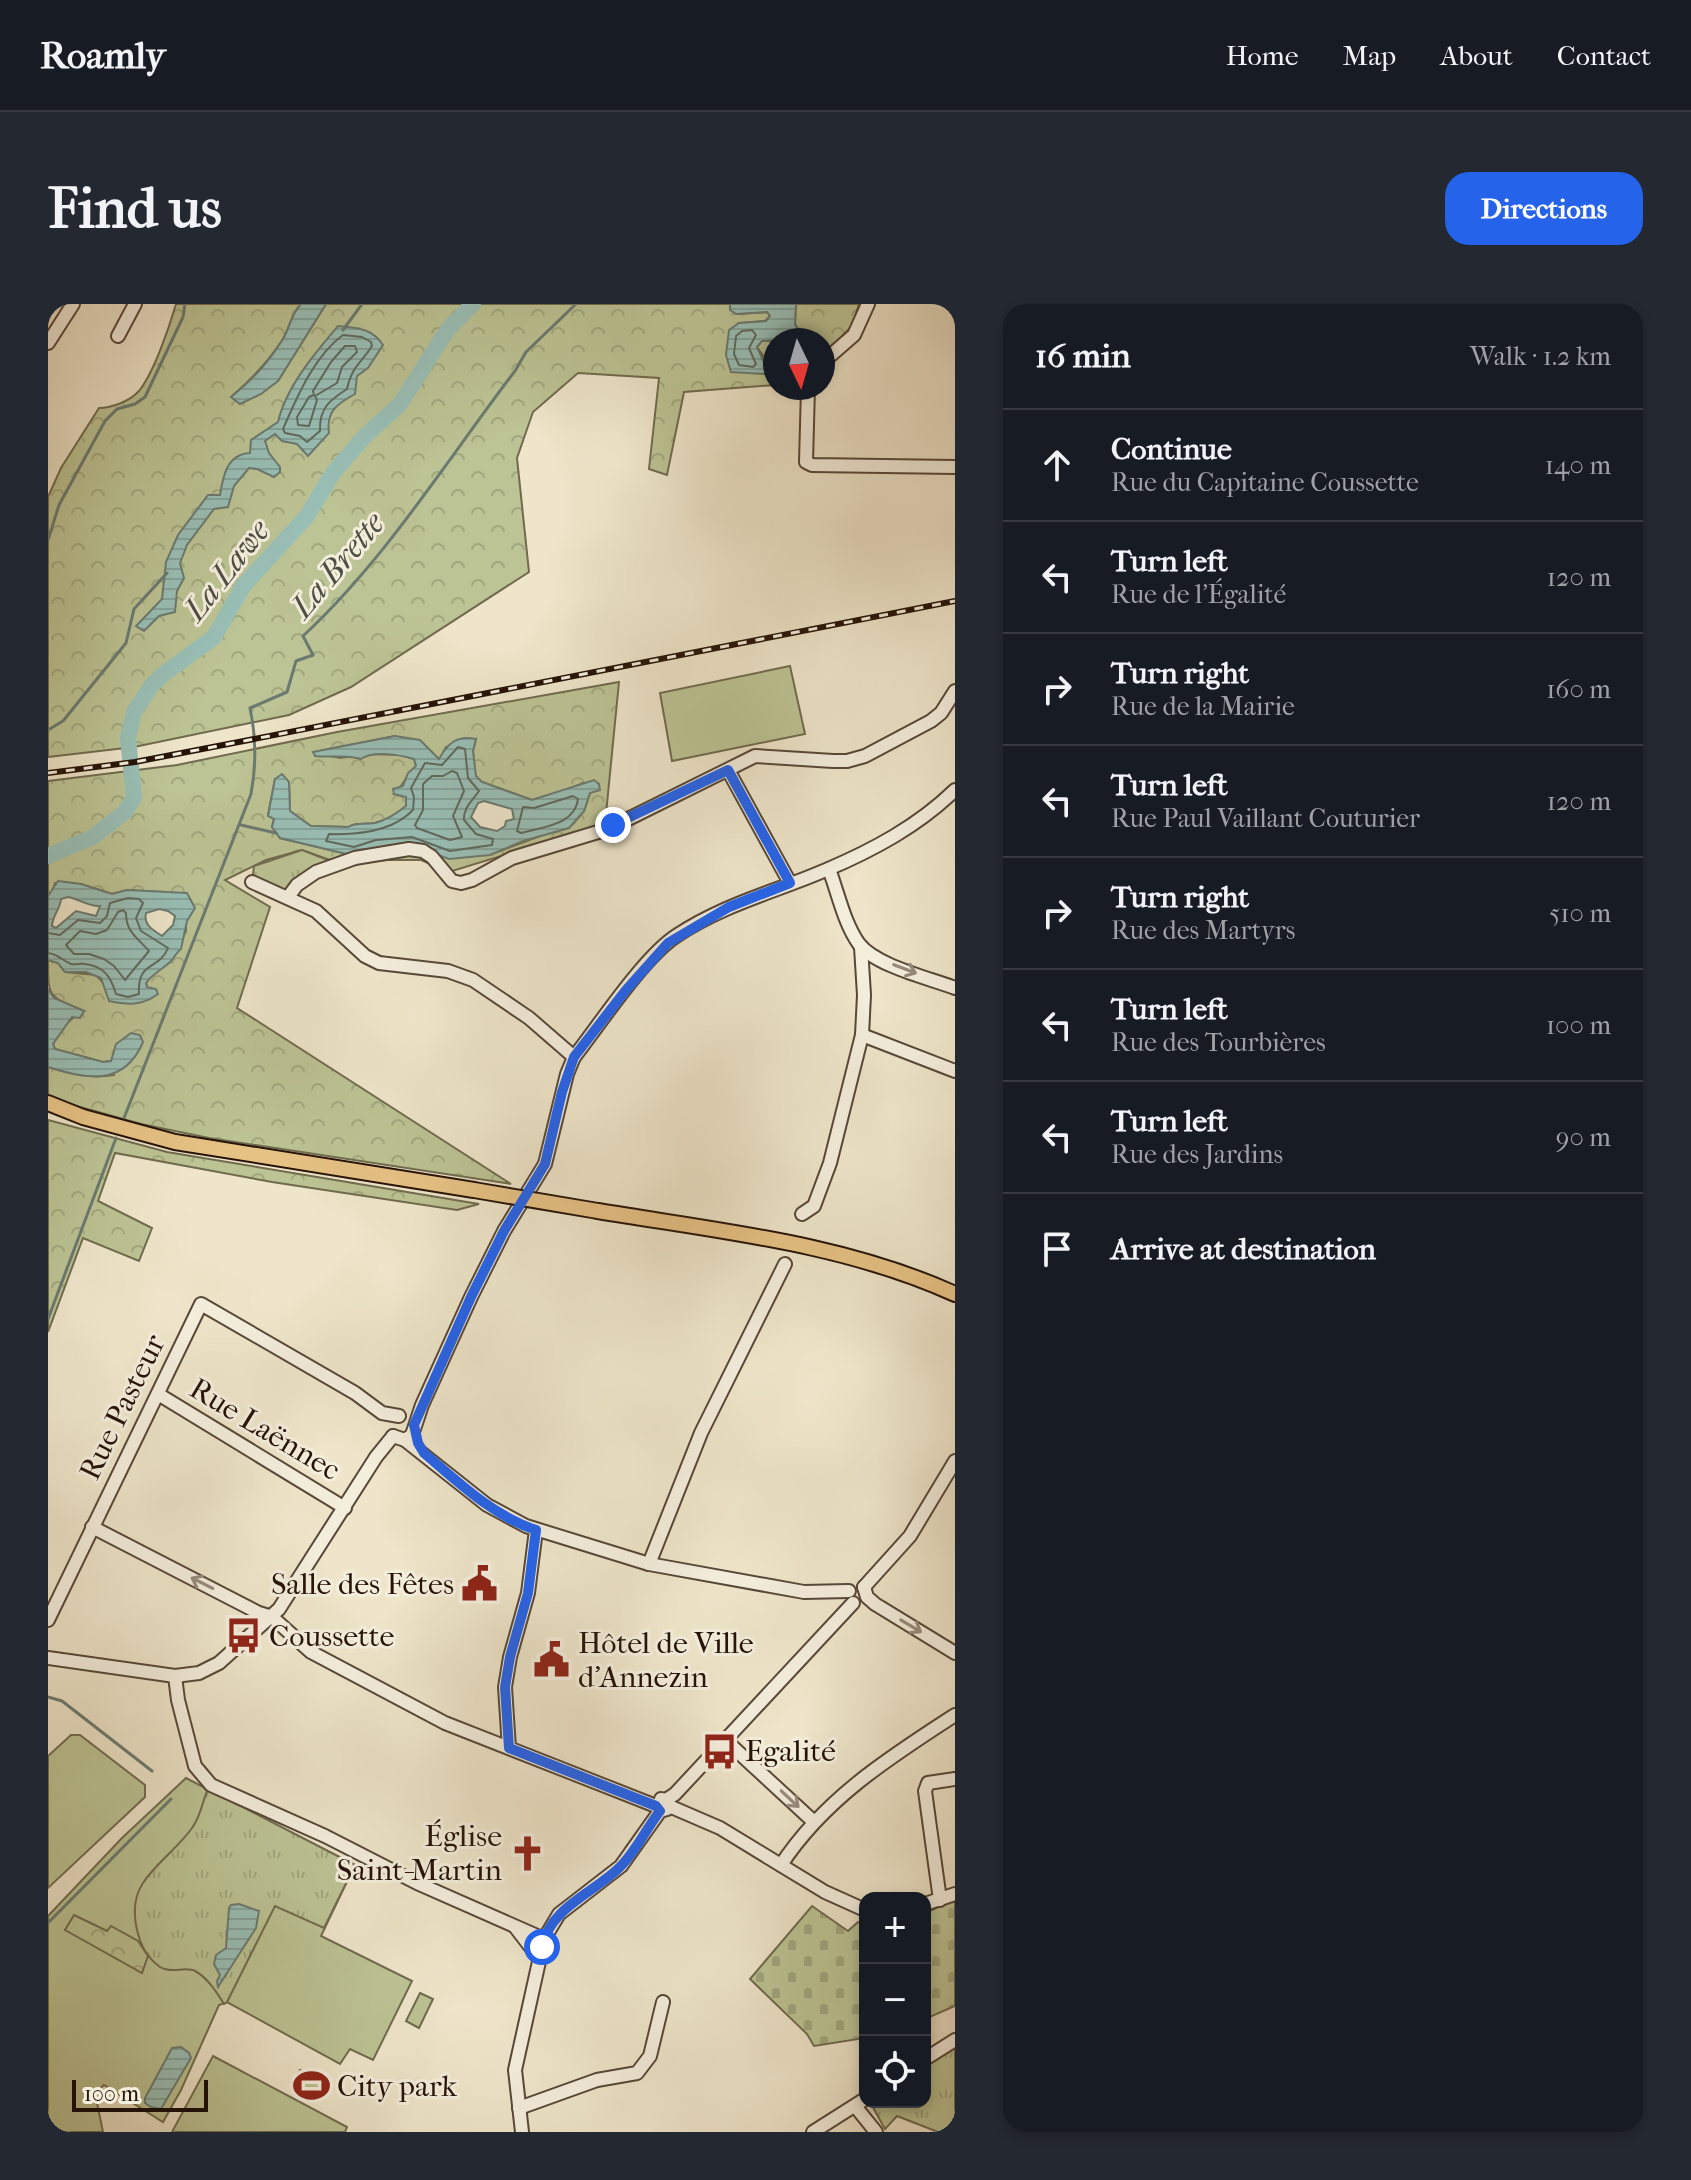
<!DOCTYPE html>
<meta charset="utf-8">
<style>
:root{--surface:#171b24;--page:#242831;--text:#f1f3f6;--muted:#9ea1a6;--line:#363941;--accent:#2563eb}
body{margin:0;font-family:"IM FELL French Canon",serif;background:var(--page);color:var(--text)}
.controls{position:absolute;right:24px;bottom:24px;display:grid;overflow:hidden;border-radius:16px;box-shadow:0 4px 12px #0003}
.controls button{width:72px;height:72px;display:grid;place-items:center;padding:0;border:0;border-bottom:2px solid var(--line);background:var(--surface);color:var(--text);font:40px sans-serif}
.compass{position:absolute;left:715px;top:24px;width:72px;height:72px;border-radius:50%;background:var(--surface);box-shadow:0 4px 12px #0003;rotate:175deg}
.scale{position:absolute;left:24px;bottom:20px;width:136px;box-sizing:border-box;padding-left:8px;border:4px solid #251307;border-top:0;font-size:22px;line-height:28px;white-space:nowrap;color:#251307;-webkit-text-stroke:6px #f4eedd;paint-order:stroke}
.stop{position:absolute;width:24px;height:24px;margin:-18px;border:6px solid #2563eb;border-radius:50%;background:#fff}
.stop.end{background:#2563eb;border-color:#fff;box-shadow:0 2px 8px #0008}
.list{margin:0;padding:0;list-style:none}
h2{display:flex;justify-content:space-between;align-items:center;height:104px;margin:0;padding:0 32px;font-size:34px}
h2 small{font-size:26px;font-weight:400;color:var(--muted)}
.list li{display:grid;grid-template-columns:52px 1fr auto;gap:24px;align-items:center;box-sizing:border-box;height:112px;padding:0 32px;border-top:2px solid var(--line)}
.list b{display:block;font-size:30px;white-space:nowrap}
.list p{margin:0;font-size:26px;white-space:nowrap;color:var(--muted)}
.list em{font-size:26px;font-style:normal;color:var(--muted)}
.icon{flex:none;width:44px;height:44px;fill:none;stroke:currentColor;stroke-width:2;stroke-linecap:round;stroke-linejoin:round}
.map{position:relative;flex:none;width:907px;height:1828px;overflow:hidden;border-radius:24px}
header{display:flex;align-items:center;gap:48px;box-sizing:border-box;height:112px;padding:0 40px;background:var(--surface);border-bottom:2px solid var(--line)}
header strong{font-size:38px}
nav{display:flex;gap:44px;margin-inline-start:auto;font-size:28px}
.intro{display:flex;align-items:center;justify-content:space-between;box-sizing:border-box;height:192px;padding:0 48px}
h1{margin:0;font-size:56px}
.button{padding:20px 36px;border-radius:24px;background:var(--accent);color:#fff;font-size:28px;font-weight:700}
main{display:flex;gap:48px;padding:0 48px}
aside{flex:1;background:var(--surface);border-radius:24px;box-shadow:0 4px 12px #0003}
.map>svg:first-child{display:block}
.grass{fill:#bcc394;stroke:#706b4e;stroke-width:2}
.forest{fill:url(#forest-crowns);stroke:#706b4e;stroke-width:2;fill-rule:evenodd}
.cemetery{fill:url(#cemetery-stones);stroke:#706b4e;stroke-width:2}
.park{fill:url(#park-tufts);stroke:#706b4e;stroke-width:2}
.water{fill:url(#water-rules);stroke:#6b7a70;stroke-width:2;fill-rule:evenodd}
.lines{fill:none;stroke-linecap:round;stroke-linejoin:round}
.shore{stroke:#5f695e;stroke-width:2}
.stream{stroke:#6b7a70;stroke-width:3}
.river{stroke:#99bfb6;stroke-width:16}
.minor-casing{stroke:#574838;stroke-width:16}
.major-casing{stroke:#251307;stroke-width:18}
.minor{stroke:#f4eedd;stroke-width:12}
.major{stroke:#e7c285;stroke-width:14}
.rail-casing{stroke:#251307;stroke-width:6}
.rail{stroke:#f4eedd;stroke-width:3;stroke-dasharray:9;stroke-linecap:butt}
.major-bridge-casing{stroke:#251307;stroke-width:18;stroke-linecap:butt}
.major-bridge{stroke:#e7c285;stroke-width:14}
.oneway{stroke:#978b7d}
.route{stroke:#2563eb;stroke-width:10}
.labels{text-anchor:middle;stroke-width:6;stroke-linejoin:round;paint-order:stroke}
.street-label{font-size:30px;fill:#251307;stroke:#f4eedd}
.poi-label{font-size:30px;fill:#251307;stroke:#f4eedd;text-anchor:start}
.water-label{font-size:32px;font-style:italic;fill:#4e4f44;stroke:#f4eedd}
</style>
<header>
<strong>Roamly</strong>
<nav><a>Home</a><a>Map</a><a>About</a><a>Contact</a></nav>
</header>
<div class="intro"><h1>Find us</h1><a class="button">Directions</a></div>
<main>
<div class="map">
<svg width="907" height="1828" viewBox="0 0 907 1828">
<defs>
<pattern id="forest-crowns" width="20" height="18" patternUnits="userSpaceOnUse" patternTransform="scale(2)"><rect width="20" height="18" fill="#bcc394"/><path d="M2 6a3 3 0 1 1 6 0M12 15a3 3 0 1 1 6 0" fill="none" stroke="#a1a77e"/></pattern>
<pattern id="cemetery-stones" width="16" height="16" patternUnits="userSpaceOnUse" patternTransform="scale(2)"><rect width="16" height="16" fill="#bcc394"/><path d="M2 7V4a2 2 0 0 1 4 0v3zM10 15v-3a2 2 0 0 1 4 0v3z" fill="#a1a77e"/></pattern>
<pattern id="park-tufts" width="24" height="20" patternUnits="userSpaceOnUse" patternTransform="scale(2)"><rect width="24" height="20" fill="#bcc394"/><path d="M3 7l-1-3M5 7V3M7 7l1-3M15 17l-1-3M17 17v-4M19 17l1-3" fill="none" stroke="#a1a77e"/></pattern>
<pattern id="water-rules" width="6" height="5" patternUnits="userSpaceOnUse" patternTransform="scale(2)"><rect width="6" height="5" fill="#99bfb6"/><path d="M0 2.5h6" fill="none" stroke="#84a39b"/></pattern>
</defs>
<rect width="100%" height="100%" fill="#eee5ca"/>
<filter id="stains"><feTurbulence type="fractalNoise" baseFrequency=".0025" numOctaves="4"/><feColorMatrix values="0 0 0 0 .2 0 0 0 0 .09 0 0 0 0 .02 0 0 0 .5 -.17"/></filter>
<radialGradient id="worn" r=".72"><stop offset=".6" stop-color="#630" stop-opacity="0"/><stop offset="1" stop-color="#630" stop-opacity=".3"/></radialGradient>
<g class="grass">
<polygon points="742,362 757,430 624,457 612,389"/>
<polygon points="23,1431 32,1431 97,1481 97,1493 0,1584 0,1452"/>
<polygon points="138,1474 307,1561 273,1632 364,1677 325,1756 302,1745 292,1760 179,1698 171,1701 133,1786 115,1818 56,1781 47,1789 55,1828 0,1828 0,1612 74,1534"/>
<polygon points="372,1689 385,1695 371,1724 358,1717"/>
<polygon points="165,1752 299,1823 297,1828 124,1828"/>
<polygon points="252,1766 281,1779 275,1795 271,1796 245,1783"/>
</g>
<g class="forest">
<path d="M128 0H253C243 10 242 23 235 35 220 58 204 75 183 93L230 77 278 0H682L683 6 688 10 719 8 722 12 717 17 691 19 716 53 709 43 714 36 727 38V81L636 88 619 171 601 165 611 74 530 69 485 108 469 154 481 268 303 383 241 411 86 443 0 453V193L13 164 51 104C64 104 82 97 91 87 106 68 121 24 128 0Z"/>
<polygon points="748,0 811,0 804,22 775,51 775,36 755,36 747,20"/>
<path d="M571 378 557 520 401 568 373 556H339L296 561 254 546 218 556 177 576 222 603 189 704 463 880 161 834 93 820 0 794V763C22 770 43 775 66 771L63 757 55 758 7 745 5 740C13 725 20 715 36 707 1 692 0 696 0 656L10 659 17 668 48 671 58 682 99 683 98 679 106 668 123 657 138 627V617L115 588 79 586 64 590 33 580 7 579 4 590 0 592V477L129 461 289 428ZM347 432 391 456 398 443 428 435 425 447 427 472 434 478 484 496 519 486 535 479 542 489 536 507 525 520 441 551 363 541 330 544 307 552 232 534 224 523 226 515 220 511 227 475 241 478 242 507 263 522 300 523C309 518 317 521 327 519 339 516 349 510 358 502V492L346 490C356 481 358 471 368 462L366 455 353 451 320 450 292 454 266 448Z"/>
<polygon points="0,816 119,848 431,900 409,906 224,878 67,849 50,897 104,924 91,957 35,934 0,1028"/>
<polygon points="26,1611 59,1627 63,1622 90,1637 100,1652 94,1669 17,1626"/>
</g>
<g class="cemetery">
<polygon points="907,1596 907,1702 877,1715 877,1609"/>
<polygon points="764,1602 800,1627 810,1618 817,1622 817,1734 766,1742 759,1730 702,1675"/>
</g>
<g class="park">
<polygon points="254,546 280,556 282,563 232,589 204,578 206,562"/>
<path d="M160 1485 307 1561 276 1624 227 1602 179 1698 176 1700C169 1689 159 1673 147 1667 137 1662 123 1670 112 1663 88 1646 79 1603 95 1579 108 1559 130 1544 144 1524 153 1512 154 1498 160 1485Z"/>
<polygon points="907,1737 907,1828 890,1828 849,1812 837,1825 822,1798 877,1798 877,1756"/>
</g>
<g class="water">
<path d="M253 0H278L230 77 213 90 192 100 183 93C205 75 220 59 235 35 242 23 243 10 253 0Z"/>
<polygon points="682,0 748,0 747,20 755,36 714,37 709,43 719,65 716,70 683,68 678,51 681,26 691,19 718,17 722,12 719,8 688,10 682,6"/>
<path d="M290 22C309 24 324 24 335 41L320 64 309 72 307 90C289 100 278 107 281 129L260 152 249 140 234 137 227 130 217 137 221 149 232 163V168L226 173 209 165 201 164 186 182 180 203 166 205 139 241 132 259 136 274 129 287 127 308 111 312 96 327 88 322 114 295 118 258 130 231 160 191H172C175 172 179 150 202 149L203 136 230 118C238 83 267 49 290 22Z"/>
<path d="M347 432 372 436 391 455C400 439 409 431 428 435L425 447 428 472 434 478 484 496 546 476 551 480 552 486 542 489 536 507 521 524 475 537 442 551 401 555 363 541 330 544 307 552 232 534 224 523 226 515 220 512 227 475 234 470 241 478 242 507 263 522 300 523C309 518 317 521 327 519 339 516 348 510 358 502V493L346 490 345 485 355 482 360 469 368 462 366 455C352 451 325 446 313 455 299 450 282 454 267 452L265 448ZM436 497 464 505 466 515 458 517 457 522 449 527 432 523 423 513 430 499Z"/>
<path d="M10 577 33 580 64 590 79 586 139 589 147 604 139 617 133 645C129 648 127 652 124 656 117 664 106 668 98 679L99 683 108 685 110 690C94 702 80 701 61 697L53 674 38 668H17L10 659 0 656V592ZM20 593C31 595 41 603 52 602L48 612 28 607 8 624 4 622C4 612 12 606 13 595ZM111 605 120 607 127 612 125 621 114 632C105 626 95 621 98 609Z"/>
<path d="M0 685 6 694 36 707 32 714 24 713 5 740 7 745 55 758 63 757 68 740 83 729 92 731 95 738C76 783 39 775 0 763Z"/>
<polygon points="191,1600 211,1607 208,1624 170,1683 169,1677 172,1671 166,1660 168,1651 178,1644 181,1604 183,1601"/>
<polygon points="133,1743 141,1749 143,1754 113,1805 103,1803 97,1799 97,1794 124,1744"/>
</g>
<g class="lines">
<g class="shore">
<polygon points="704,26 708,31 701,44 708,60 705,63 691,61 686,50 688,32 694,27"/>
<path d="M295 31 314 33 323 38 324 42C312 61 304 62 299 85 282 96 271 104 272 127L259 138 252 132 237 129 235 125C249 93 266 52 295 31Z"/>
<polygon points="297,42 307,42 309,48 294,63 289,79 267,92 269,96 261,122 250,121 249,113 261,93 266,91 265,87 283,58"/>
<path d="M410 443 417 445 420 474 431 487C425 496 415 504 416 516L428 530 445 535 444 541 402 547 364 533 328 536 306 543 278 537 281 530C309 531 344 528 365 506L366 493 363 484 377 459 394 461Z"/>
<polygon points="404,467 409,469 416,487 405,512 414,533 402,536 369,524 367,521 375,506 375,480 384,472 395,472"/>
<path d="M525 492 530 495C527 521 494 523 473 529L469 527 475 503 486 504Z"/>
<path d="M75 606 78 609C78 629 90 634 101 647L77 676 66 662 56 655 41 650H26L18 641 32 627 48 630 59 626 70 608Z"/>
<path d="M0 629 12 631 30 616 52 619 59 612 62 599 80 594 91 595 95 599 88 614 93 627 120 644C111 667 89 656 91 690L80 693 68 690C63 673 56 662 37 660 32 659 28 661 23 660 15 657 10 650 0 649"/>
</g>
<g class="stream">
<polyline points="295,26 314,0"/>
<polyline points="0,236 11,201 57,117 69,105 87,100 97,93 135,13 137,0"/>
<polyline points="0,426 15,417 78,339 86,305 119,269"/>
<polyline points="193,521 228,529"/>
<path d="M76 814 203 490C208 463 208 432 202 404L239 388 248 357 265 351 255 332C338 255 399 156 467 67L478 48 528 0"/>
<polyline points="0,1015 68,834"/>
<polyline points="0,1393 14,1397 104,1467"/>
<polyline points="0,1619 123,1495"/>
</g>
<polyline class="river" points="0,552 45,533 77,508 86,493 80,434 86,408 104,381 117,369 166,333 196,281 259,212 285,169 317,132 352,100 400,25 425,0"/>
<defs>
<g id="minor">
<polyline points="70,32 87,0"/>
<polyline points="0,39 25,0"/>
<polyline points="775,58 806,31 820,0"/>
<polyline points="760,84 758,158 764,161 907,163"/>
<polyline points="680,466 742,579"/>
<path d="M781 565C790 589 796 619 811 640 828 662 881 674 907 684"/>
<polyline points="204,578 268,607 317,652 331,659 400,667 425,676 481,714 526,753"/>
<polyline points="240,593 249,581 268,568 307,554 361,545 375,547 384,553 404,577 413,579 424,576 464,554 560,525 707,452 785,457 799,457 817,452 883,417 893,409 907,387"/>
<polyline points="814,731 907,767"/>
<polyline points="754,910 766,902 782,859 814,731 816,691 813,643"/>
<polyline points="110,1090 297,1204"/>
<path d="M345 1132 357 1136 364 1131 374 1101 423 993 456 927 497 860 519 770 526 753C552 720 595 654 628 632 676 600 727 588 778 566 825 546 870 522 907 486"/>
<polyline points="357,1136 439,1201 478,1222 601,1260 756,1288 801,1287"/>
<polyline points="44,1223 211,1309 224,1313 263,1348 397,1419 608,1502"/>
<polyline points="601,1260 653,1129 737,960"/>
<polyline points="816,1283 862,1232 907,1157"/>
<polyline points="816,1283 819,1293 827,1300 907,1349"/>
<polyline points="0,1316 153,1000 307,1089 334,1109 351,1112"/>
<polyline points="0,1354 127,1372 151,1369 171,1359 231,1305 328,1153 345,1132"/>
<polyline points="127,1372 130,1396 147,1462 163,1481 277,1532 369,1579 496,1635"/>
<polyline points="676,1435 766,1518"/>
<polyline points="461,1444 457,1383 462,1353 480,1289 488,1226"/>
<polyline points="613,1495 618,1496 627,1490 805,1299"/>
<polyline points="621,1502 672,1524 777,1588 817,1606"/>
<path d="M733 1561C776 1495 842 1453 907 1411"/>
<polyline points="892,1596 877,1487 880,1479 907,1475"/>
<polyline points="877,1600 907,1590"/>
<polyline points="468,1624 491,1654"/>
<polyline points="877,1755 907,1736"/>
<polyline points="807,1802 828,1828"/>
<polyline points="471,1804 549,1776 589,1769 602,1752 615,1698"/>
<polyline points="474,1828 467,1766 496,1635 511,1610 573,1562 612,1507 619,1505 618,1496"/>
<polyline points="765,1828 817,1795"/>
</g>
<g id="major">
<polyline points="0,799 35,813 127,838 426,886"/>
<path d="M550 907C670 927 795 939 907 990"/>
</g>
</defs>
<use href="#minor" class="minor-casing"/>
<use href="#major" class="major-casing"/>
<use href="#minor" class="minor"/>
<use href="#major" class="major"/>
<defs>
<polyline id="rail" points="0,469 87,458 201,436 907,297"/>
</defs>
<use href="#rail" class="rail-casing"/>
<use href="#rail" class="rail"/>
<defs>
<polyline id="major-bridge" points="426,886 550,907"/>
</defs>
<use href="#major-bridge" class="major-bridge-casing"/>
<use href="#major-bridge" class="major-bridge"/>
</g>
<defs><path id="oneway-shaft" d="M-6 0H5M1.5-3L5.5 0L1.5 3" fill="none" stroke-width="1.6" stroke-linecap="round" stroke-linejoin="round" transform="scale(2)"/></defs>
<g class="oneway">
<use href="#oneway-shaft" transform="translate(857 665) rotate(21)"/>
<use href="#oneway-shaft" transform="translate(154 1279) rotate(-153)"/>
<use href="#oneway-shaft" transform="translate(863 1322) rotate(31)"/>
<use href="#oneway-shaft" transform="translate(742 1495) rotate(43)"/>
</g>
<g class="lines">
<path class="route" d="M494 1643C502 1603 546 1589 572 1563 588 1547 598 1525 612 1507L608 1502 461 1444 457 1383 462 1353 480 1289 488 1226C445 1212 410 1178 376 1149L370 1139 366 1121 423 993 456 927 497 860 514 788 526 753 578 686 620 639 681 603 742 579 680 466 565 521"/>
</g>
<defs>
<symbol id="civic-bare" viewBox="-9 -9 18 18"><path d="M-.6-6.5H3V-4.5H.6V-3L4-1V1h2V6H-6V1h2V-1L-.6-3ZM-1.2 2.5V6h2.4V2.5Z" fill="#8f2418" stroke="#f4eedd" stroke-width="2.5" paint-order="stroke"/></symbol>
<symbol id="bus-bare" viewBox="-9 -9 18 18"><path d="M-5-6H5V4H4V6H2V4H-2V6H-4V4H-5ZM-3.5-4V0h7V-4ZM-3.5 1.2v1.5H-2V1.2ZM2 1.2v1.5H3.5V1.2Z" fill="#8f2418" stroke="#f4eedd" stroke-width="2.5" paint-order="stroke"/></symbol>
<symbol id="church-bare" viewBox="-9 -9 18 18"><path d="M-1.2-6h2.4v3.5h3.3v2.4h-3.3V6h-2.4V-.1h-3.3v-2.4h3.3Z" fill="#8f2418" stroke="#f4eedd" stroke-width="2.5" paint-order="stroke"/></symbol>
<symbol id="stadium-bare" viewBox="-9 -9 18 18"><path d="M0-5a6.5 5 0 1 0 0 10a6.5 5 0 1 0 0-10ZM-3.5-1.8h7v3.6h-7Z" fill="#8f2418" stroke="#f4eedd" stroke-width="2.5" paint-order="stroke"/></symbol>
</defs>
<g fill-rule="evenodd">
<use href="#civic-bare" x="406" y="1254" width="51" height="51"/>
<use href="#bus-bare" x="170" y="1306" width="51" height="51"/>
<use href="#civic-bare" x="478" y="1330" width="51" height="51"/>
<use href="#bus-bare" x="646" y="1422" width="51" height="51"/>
<use href="#church-bare" x="454" y="1524" width="51" height="51"/>
<use href="#stadium-bare" x="238" y="1756" width="51" height="51"/>
</g>
<g class="labels">
<g class="street-label">
<text transform="translate(74 1103) rotate(-64)" y="10">Rue Pasteur</text>
<text transform="translate(217 1125) rotate(31)" y="10">Rue Laënnec</text>
</g>
<g class="poi-label">
<text x="406" y="1290" text-anchor="end">Salle des Fêtes</text>
<text x="221" y="1342">Coussette</text>
<text x="530" y="1349">Hôtel de Ville<tspan x="530" dy="34">d'Annezin</tspan></text>
<text x="697" y="1457">Egalité</text>
<text x="454" y="1542" text-anchor="end">Église<tspan x="454" dy="34">Saint-Martin</tspan></text>
<text x="289" y="1792">City park</text>
</g>
<g class="water-label">
<text transform="translate(289 261) rotate(-50)" y="11">La Brette</text>
<text transform="translate(178 266) rotate(-52)" y="11">La Lawe</text>
</g>
</g>
<rect width="100%" height="100%" filter="url(#stains)"/>
<rect width="100%" height="100%" fill="url(#worn)"/>
</svg>
<div class="controls">
<button>+</button>
<button>−</button>
<button><svg class="icon" aria-label="locate" viewBox="0 0 24 24"><circle cx="12" cy="12" r="6"/><path d="M12 2v4M12 18v4M2 12h4M18 12h4"/></svg></button>
</div>
<svg class="compass" viewBox="-18 -18 36 36"><path d="M0-13l5 13h-10z" fill="#e53935"/><path d="M0 13l5-13h-10z" fill="#9ea1a6"/></svg>
<div class="scale">100 m</div>
<div class="stop" style="left:494px;top:1643px"></div>
<div class="stop end" style="left:565px;top:521px"></div>
</div>
<aside>
<h2>16 min<small>Walk · 1.2 km</small></h2>
<ul class="list">
<li><svg class="icon" aria-label="ahead" viewBox="0 0 24 24"><path d="M12 20V5M6 11l6-6 6 6"/></svg><div><b>Continue</b><p>Rue du Capitaine Coussette</p></div><em>140 m</em></li>
<li><svg class="icon" aria-label="left" viewBox="0 0 24 24"><path d="M17 20v-9H6M10 6l-5 5 5 5"/></svg><div><b>Turn left</b><p>Rue de l'Égalité</p></div><em>120 m</em></li>
<li><svg class="icon" aria-label="right" viewBox="0 0 24 24"><path d="M7 20v-9h11M14 6l5 5-5 5"/></svg><div><b>Turn right</b><p>Rue de la Mairie</p></div><em>160 m</em></li>
<li><svg class="icon" aria-label="left" viewBox="0 0 24 24"><path d="M17 20v-9H6M10 6l-5 5 5 5"/></svg><div><b>Turn left</b><p>Rue Paul Vaillant Couturier</p></div><em>120 m</em></li>
<li><svg class="icon" aria-label="right" viewBox="0 0 24 24"><path d="M7 20v-9h11M14 6l5 5-5 5"/></svg><div><b>Turn right</b><p>Rue des Martyrs</p></div><em>510 m</em></li>
<li><svg class="icon" aria-label="left" viewBox="0 0 24 24"><path d="M17 20v-9H6M10 6l-5 5 5 5"/></svg><div><b>Turn left</b><p>Rue des Tourbières</p></div><em>100 m</em></li>
<li><svg class="icon" aria-label="left" viewBox="0 0 24 24"><path d="M17 20v-9H6M10 6l-5 5 5 5"/></svg><div><b>Turn left</b><p>Rue des Jardins</p></div><em>90 m</em></li>
<li><svg class="icon" aria-label="arrive" viewBox="0 0 24 24"><path d="M6 21V4h12l-3 4 3 4H6"/></svg><div><b>Arrive at destination</b></div></li>
</ul>
</aside>
</main>
